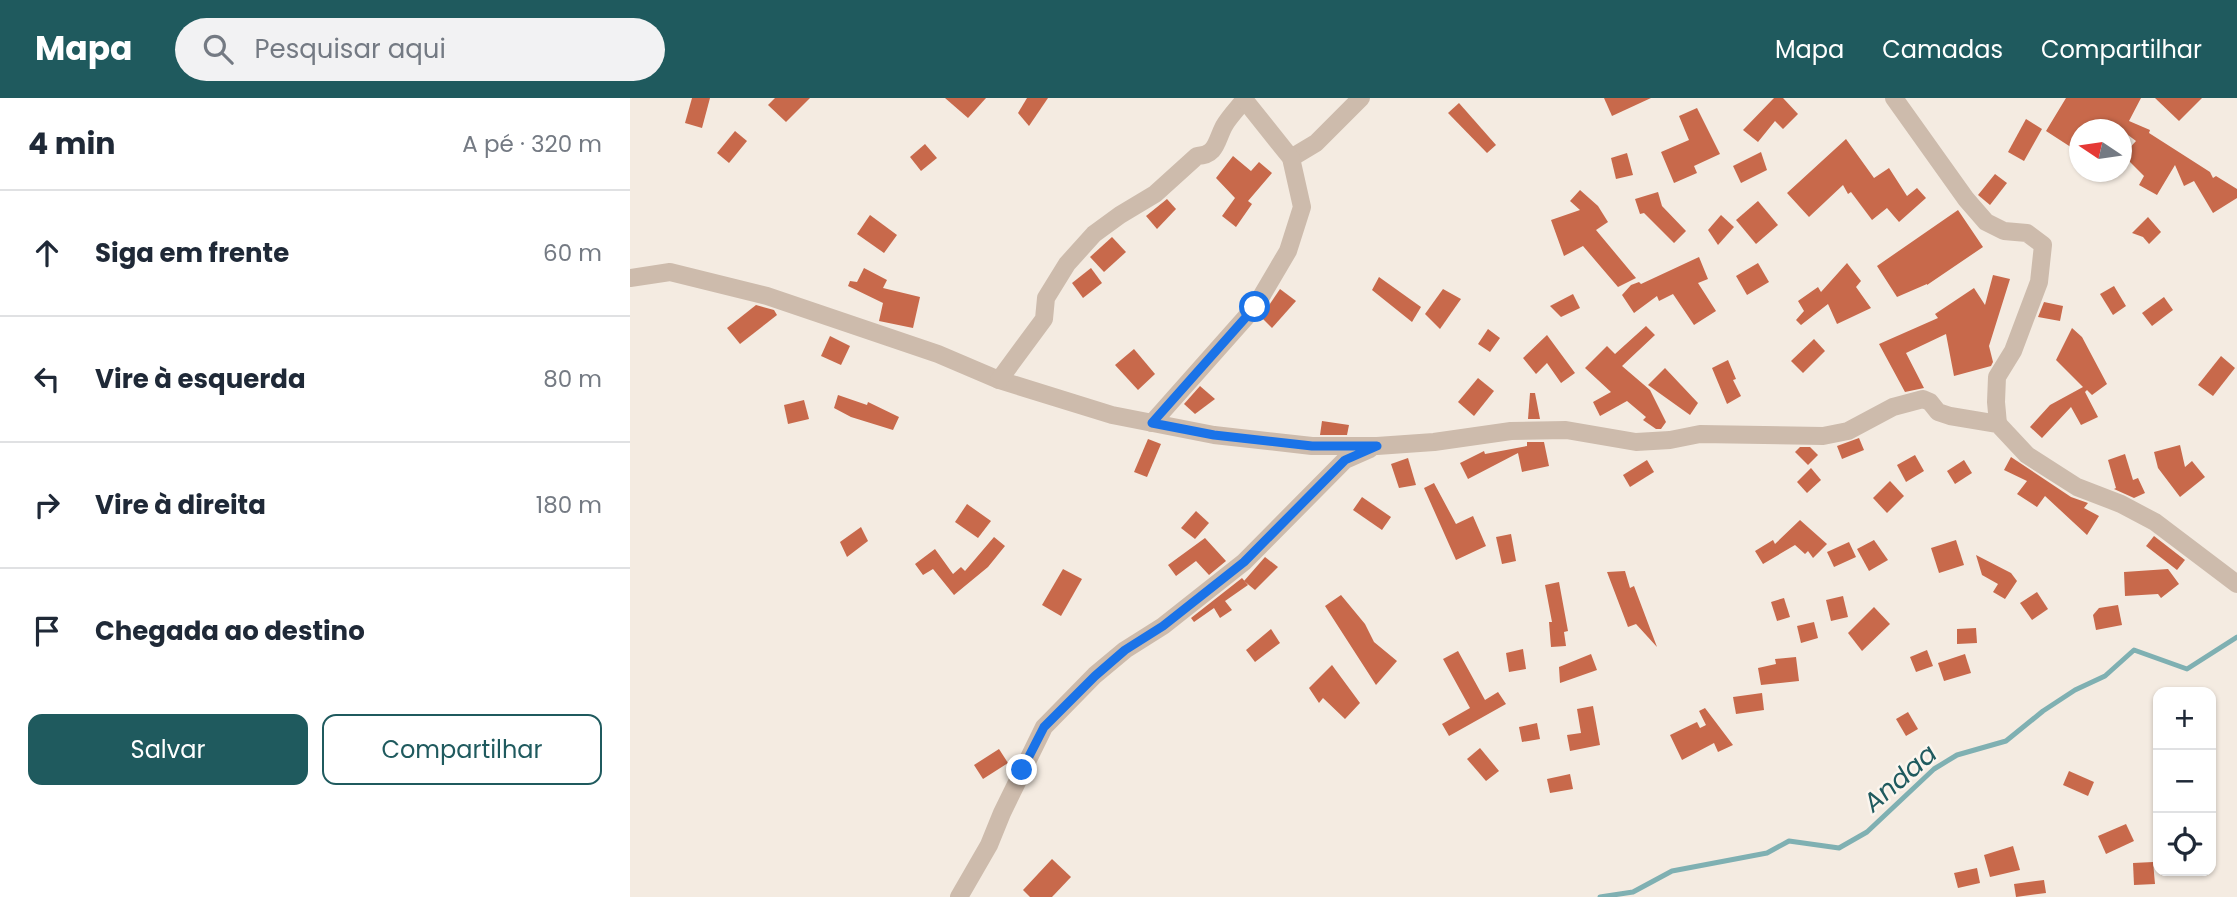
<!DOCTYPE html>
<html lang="pt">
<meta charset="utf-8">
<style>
:root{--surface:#fff;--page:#f2f2f3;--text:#1f2937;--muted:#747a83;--line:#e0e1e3;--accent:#1f5a5e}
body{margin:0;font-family:Poppins,sans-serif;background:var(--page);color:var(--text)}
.controls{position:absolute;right:21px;bottom:21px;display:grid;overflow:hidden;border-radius:14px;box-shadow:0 2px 5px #0004}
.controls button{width:63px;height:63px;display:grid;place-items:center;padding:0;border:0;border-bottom:2px solid var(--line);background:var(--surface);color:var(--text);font:35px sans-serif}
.compass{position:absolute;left:1439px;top:21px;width:63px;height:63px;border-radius:50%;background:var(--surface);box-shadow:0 2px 5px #0004;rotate:283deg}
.stop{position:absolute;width:21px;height:21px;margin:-16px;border:5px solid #1a73e8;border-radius:50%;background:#fff}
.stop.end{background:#1a73e8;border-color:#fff;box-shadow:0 2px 7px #0008}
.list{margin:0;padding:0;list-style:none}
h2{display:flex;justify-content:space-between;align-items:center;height:91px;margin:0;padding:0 28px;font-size:30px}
h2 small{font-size:23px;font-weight:400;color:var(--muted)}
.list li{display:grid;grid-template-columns:46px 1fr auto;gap:21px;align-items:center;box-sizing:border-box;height:126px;padding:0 28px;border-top:2px solid var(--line)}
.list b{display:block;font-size:26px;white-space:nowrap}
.list em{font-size:23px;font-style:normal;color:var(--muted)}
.actions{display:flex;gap:14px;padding:21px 28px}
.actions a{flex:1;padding:16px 0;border:2px solid var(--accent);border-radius:14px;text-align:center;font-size:24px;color:var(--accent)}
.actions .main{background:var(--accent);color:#fff}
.icon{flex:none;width:38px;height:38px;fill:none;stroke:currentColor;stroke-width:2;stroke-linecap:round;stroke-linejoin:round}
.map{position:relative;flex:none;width:1607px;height:799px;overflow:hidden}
header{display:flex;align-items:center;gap:42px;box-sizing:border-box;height:98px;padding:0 35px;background:var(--accent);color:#fff}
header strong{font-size:33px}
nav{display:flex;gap:38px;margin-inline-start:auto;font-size:24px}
.search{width:490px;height:63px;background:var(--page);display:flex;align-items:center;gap:18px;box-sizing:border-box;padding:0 24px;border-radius:38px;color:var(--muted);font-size:26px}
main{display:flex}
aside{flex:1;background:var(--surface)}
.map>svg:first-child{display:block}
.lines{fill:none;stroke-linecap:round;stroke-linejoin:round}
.stream{stroke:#7fb0b2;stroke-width:5}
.building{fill:#c8694b}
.minor{stroke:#cdbbac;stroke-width:18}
.route{stroke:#1a73e8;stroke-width:9}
.labels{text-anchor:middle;stroke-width:5;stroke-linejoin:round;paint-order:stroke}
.water-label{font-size:26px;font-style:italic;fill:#1f5a5e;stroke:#fbf5ee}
</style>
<header>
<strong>Mapa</strong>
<div class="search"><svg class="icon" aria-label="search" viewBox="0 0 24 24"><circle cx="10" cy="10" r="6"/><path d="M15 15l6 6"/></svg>Pesquisar aqui</div>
<nav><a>Mapa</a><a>Camadas</a><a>Compartilhar</a></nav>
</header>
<main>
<aside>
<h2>4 min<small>A pé · 320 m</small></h2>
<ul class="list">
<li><svg class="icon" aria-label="ahead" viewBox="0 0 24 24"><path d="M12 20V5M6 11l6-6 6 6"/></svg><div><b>Siga em frente</b></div><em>60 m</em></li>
<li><svg class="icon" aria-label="left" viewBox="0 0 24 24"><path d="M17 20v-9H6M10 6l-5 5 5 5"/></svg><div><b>Vire à esquerda</b></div><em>80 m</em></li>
<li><svg class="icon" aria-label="right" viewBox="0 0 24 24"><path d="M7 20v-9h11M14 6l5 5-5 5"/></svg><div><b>Vire à direita</b></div><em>180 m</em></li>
<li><svg class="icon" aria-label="arrive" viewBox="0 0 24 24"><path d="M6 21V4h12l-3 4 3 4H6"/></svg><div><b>Chegada ao destino</b></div></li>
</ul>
<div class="actions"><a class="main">Salvar</a><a>Compartilhar</a></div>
</aside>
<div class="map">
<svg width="1607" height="799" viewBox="0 0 1607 799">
<rect width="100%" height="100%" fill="#f4ebe1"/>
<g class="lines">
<polyline class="stream" points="970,799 1003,794 1042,773 1137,755 1159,743 1209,750 1237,734 1304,671 1327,657 1376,643 1413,613 1445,592 1475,578 1504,552 1557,571 1607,539"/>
</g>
<g class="building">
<polygon points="62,0 80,0 72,30 55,25"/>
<polygon points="145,0 180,0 156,24 138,7"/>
<polygon points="315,0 356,0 338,20"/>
<polygon points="397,0 418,0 399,28 388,15"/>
<polygon points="974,0 1021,0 982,18"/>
<polygon points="1144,0 1153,0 1168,16 1153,31 1145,23 1128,44 1113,32"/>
<polygon points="1436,0 1511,0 1499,23 1520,32 1519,35 1580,74 1583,80 1586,78 1607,91 1607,100 1583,115 1564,83 1554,88 1545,67 1527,97 1509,87 1514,78 1493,57 1506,43 1482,25 1478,32 1450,32 1450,55 1416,33"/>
<polygon points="1525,0 1572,0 1549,23"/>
<polygon points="829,5 866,47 857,55 818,15"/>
<polygon points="1067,10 1090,56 1064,68 1067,75 1044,85 1031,54 1059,42 1049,18"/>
<polygon points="1396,21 1412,31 1394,63 1378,54"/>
<polygon points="105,33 117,43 99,65 87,55"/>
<polygon points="1216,41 1244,80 1259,70 1277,98 1287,90 1296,100 1269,124 1257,110 1242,122 1221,94 1218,96 1213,87 1179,119 1157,95"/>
<polygon points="295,46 307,60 291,73 280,59"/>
<polygon points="1131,54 1137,72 1111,85 1103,68"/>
<polygon points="997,55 1003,77 986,81 981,60"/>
<polygon points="603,58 621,73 629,64 642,75 618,103 622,106 606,129 592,118 605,100 586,80"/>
<polygon points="1365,76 1377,85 1360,107 1348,97"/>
<polygon points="950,92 968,108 978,124 966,132 1006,180 988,189 953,148 934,158 921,122 950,112 940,103"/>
<polygon points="1028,94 1032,108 1056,133 1044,145 1014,115 1010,116 1005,101"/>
<polygon points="537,101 546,111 527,131 516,118"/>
<polygon points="1128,103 1148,127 1126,146 1106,122"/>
<polygon points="1328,112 1353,149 1297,187 1297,186 1267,199 1247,168"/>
<polygon points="240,117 267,137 254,155 227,136"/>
<polygon points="1091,117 1104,129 1088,147 1078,132"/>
<polygon points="1518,119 1531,134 1519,146 1513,139 1502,135"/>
<polygon points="482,139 496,154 474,174 460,159"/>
<polygon points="1069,159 1078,181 1068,185 1086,213 1064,227 1043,196 1029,203 1027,198 1004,215 992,197 1001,187 1009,184 1011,186"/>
<polygon points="1128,165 1139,184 1117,197 1106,178"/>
<polygon points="1217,165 1231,183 1226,189 1241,210 1207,226 1198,206 1171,227 1166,222 1174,213 1168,203 1188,189 1191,194"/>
<polygon points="234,170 257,182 253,190 290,199 283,230 249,223 253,205 218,188 220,183 227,184"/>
<polygon points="461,170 472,185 453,200 442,185"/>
<polygon points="1363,177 1380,181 1359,248 1363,264 1361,268 1324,278 1316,236 1276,255 1294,290 1275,294 1249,246 1308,220 1305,216 1344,190 1355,207"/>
<polygon points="749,179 791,209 782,224 742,192"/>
<polygon points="1484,188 1496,208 1483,217 1470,196"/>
<polygon points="650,191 666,203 642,230 631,219"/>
<polygon points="813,191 831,201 810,231 795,216"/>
<polygon points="943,196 950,210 931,219 920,208"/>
<polygon points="1534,199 1543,212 1522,228 1512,215"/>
<polygon points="1414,204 1433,208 1430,223 1408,219"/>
<polygon points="126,207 144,212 147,217 110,246 97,230"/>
<polygon points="1016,228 1025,237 992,268 1020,292 1036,324 1031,331 1026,331 1013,322 1016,319 997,303 970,318 963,304 981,294 955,270 977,248 985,256"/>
<polygon points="1442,230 1452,239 1477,286 1462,297 1457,292 1455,294 1468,319 1451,327 1441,309 1412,340 1400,329 1420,307 1453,289 1426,262"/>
<polygon points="858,231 870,240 860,254 848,246"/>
<polygon points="917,237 945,275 931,285 917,265 906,276 893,260"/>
<polygon points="200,238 220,248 211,267 191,258"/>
<polygon points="1184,241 1195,253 1173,275 1161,263"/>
<polygon points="504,251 525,276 508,292 485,267"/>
<polygon points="1591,258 1605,270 1583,298 1568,287"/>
<polygon points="1098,262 1106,281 1103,282 1111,298 1097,306 1082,270"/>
<polygon points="1035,270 1068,305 1060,317 1018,287"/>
<polygon points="848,280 864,293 844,318 828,304"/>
<polygon points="570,288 585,301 565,316 554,306"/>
<polygon points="900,295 905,295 910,321 898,321"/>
<polygon points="208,297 237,307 238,304 269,319 263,332 221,319 204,310"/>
<polygon points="174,302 179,321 158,326 154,307"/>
<polygon points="692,323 719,327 717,337 690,337"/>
<polygon points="1229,340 1234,352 1212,361 1207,348"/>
<polygon points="518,341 531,346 517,379 504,374"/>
<polygon points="914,344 919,368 892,374 888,355 838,381 830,365 854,353 855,356 897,348 897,344"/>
<polygon points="1550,347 1555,369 1562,363 1575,379 1550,399 1528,370 1524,354"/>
<polygon points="1170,349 1180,349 1188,357 1178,367 1165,354"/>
<polygon points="1495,356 1503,382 1508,380 1515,395 1504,400 1484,391 1486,390 1478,362"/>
<polygon points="1285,357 1294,373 1276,384 1267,367"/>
<polygon points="1381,359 1441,399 1458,405 1454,410 1469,418 1457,437 1415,398 1407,409 1387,396 1397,383 1374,372"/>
<polygon points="778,360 786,387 769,390 761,366"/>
<polygon points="1017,362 1024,374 1000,389 993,377"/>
<polygon points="1334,362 1342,375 1325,386 1317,373"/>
<polygon points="1181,370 1191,382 1177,395 1167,384"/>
<polygon points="1260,383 1274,398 1257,415 1243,400"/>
<polygon points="804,385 826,426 843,418 856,448 826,462 794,390"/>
<polygon points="732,399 761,419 752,432 723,412"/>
<polygon points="337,406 361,423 348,440 325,424"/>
<polygon points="566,413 579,425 565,441 551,430"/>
<polygon points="1170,422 1197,446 1183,460 1178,453 1175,456 1165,447 1133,466 1125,453 1143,442 1145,446"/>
<polygon points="231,429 238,443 217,459 210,444"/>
<polygon points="881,436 886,463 872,466 866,439"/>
<polygon points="1524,438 1555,462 1547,472 1516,448"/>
<polygon points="364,439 375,448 358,469 324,497 303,471 293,477 285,466 305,451 323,476 331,469 335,473"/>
<polygon points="575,440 596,463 579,477 566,463 546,478 538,467"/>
<polygon points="1244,442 1258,462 1239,473 1227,451"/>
<polygon points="1326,442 1334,467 1309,475 1301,450"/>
<polygon points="1219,444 1226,459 1204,469 1197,454"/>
<polygon points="1346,457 1381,475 1387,483 1375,501 1363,494 1368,486 1352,477"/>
<polygon points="635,459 648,469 625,492 614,483"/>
<polygon points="433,471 452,481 431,518 412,507"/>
<polygon points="1538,471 1549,486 1531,500 1528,496 1495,498 1494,474"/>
<polygon points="995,473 1000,490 1004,488 1027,549 1006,526 998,529 977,474"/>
<polygon points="612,480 618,487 595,503 602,512 590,520 584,510 564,524 561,520"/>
<polygon points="929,484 938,533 934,534 936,548 921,549 919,524 922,524 915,487"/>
<polygon points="1407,494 1418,511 1402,522 1390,505"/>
<polygon points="711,497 735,526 744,544 767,563 746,587 695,508"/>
<polygon points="1213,498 1218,519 1201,523 1196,502"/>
<polygon points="1154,500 1160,519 1147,523 1141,504"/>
<polygon points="1488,507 1492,527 1466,532 1463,517 1469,510"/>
<polygon points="1244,509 1260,526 1232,553 1218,535"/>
<polygon points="1184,524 1188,540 1171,545 1167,528"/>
<polygon points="1346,530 1347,545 1327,546 1327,531"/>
<polygon points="641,531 650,545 625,564 616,552"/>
<polygon points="893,551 896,571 879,574 876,555"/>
<polygon points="1297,552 1303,568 1286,574 1280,559"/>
<polygon points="828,553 855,602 868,594 876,606 819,638 812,626 840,610 813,561"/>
<polygon points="961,556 967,572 930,585 929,569"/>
<polygon points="1335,556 1341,575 1314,583 1308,565"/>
<polygon points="1166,559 1169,583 1131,587 1128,570 1146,566 1145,561"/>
<polygon points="702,567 730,605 715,621 693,600 689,605 679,590"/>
<polygon points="1132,595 1134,612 1106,616 1103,599"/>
<polygon points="963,608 970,647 940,653 937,637 951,635 947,611"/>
<polygon points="1075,610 1103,647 1088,654 1084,645 1052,662 1040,637 1067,624 1070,630 1076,627 1069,613"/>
<polygon points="1278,614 1288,631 1276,638 1266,621"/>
<polygon points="907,625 910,641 892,644 889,629"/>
<polygon points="850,650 869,673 856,683 837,661"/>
<polygon points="369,651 378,665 353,681 344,667"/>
<polygon points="1439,673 1464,684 1458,698 1433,687"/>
<polygon points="940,676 943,691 920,695 917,681"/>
<polygon points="1496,726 1504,743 1476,756 1468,738"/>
<polygon points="1383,748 1390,772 1360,779 1354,757"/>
<polygon points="422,761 441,779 422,799 400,799 393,792"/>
<polygon points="1523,764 1525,786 1504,787 1503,765"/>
<polygon points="1347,770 1350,785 1328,790 1324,775"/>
<polygon points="1414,782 1416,795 1386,799 1384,786"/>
</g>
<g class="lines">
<g class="minor">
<polyline points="1264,0 1336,101 1356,124 1374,133 1397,135 1413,147 1409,184 1383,253 1367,279 1366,304 1368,326"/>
<polyline points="661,60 686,45 731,0"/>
<polyline points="0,180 40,174 137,198 308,256 369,282 482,317 584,337 682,348 747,348 804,344 881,333 936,332 1006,344 1040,342 1070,336 1193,338 1218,333 1263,309 1293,301 1300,304 1308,314 1320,318 1368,326 1397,357 1447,389 1491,406 1525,424 1607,486"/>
<path d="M369 282 414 221 416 200 437 166 464 136 490 117 525 96 567 58C587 57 586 43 594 28 599 19 608 10 615 1"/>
<polyline points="522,325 625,209 658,153 672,109 661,60 613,0"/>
<polyline points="329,799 359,747 372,715 414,629 465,577 495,552 533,528 614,464 715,362 740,351"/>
</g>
</g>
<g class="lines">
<polyline class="route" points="392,672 414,629 465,578 495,552 533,528 614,464 715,362 747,348 682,348 584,337 522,325 625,209"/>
</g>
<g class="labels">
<g class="water-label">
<text transform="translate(1270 680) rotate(-41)" y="9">Andaa</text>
</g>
</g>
</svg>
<div class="controls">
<button>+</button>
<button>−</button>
<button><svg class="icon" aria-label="locate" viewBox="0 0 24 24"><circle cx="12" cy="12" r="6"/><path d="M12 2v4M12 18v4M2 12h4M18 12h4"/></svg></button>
</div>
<svg class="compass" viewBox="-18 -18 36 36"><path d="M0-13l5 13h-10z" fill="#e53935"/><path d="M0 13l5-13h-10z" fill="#747a83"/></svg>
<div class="stop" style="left:625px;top:209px"></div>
<div class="stop end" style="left:392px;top:672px"></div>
</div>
</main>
